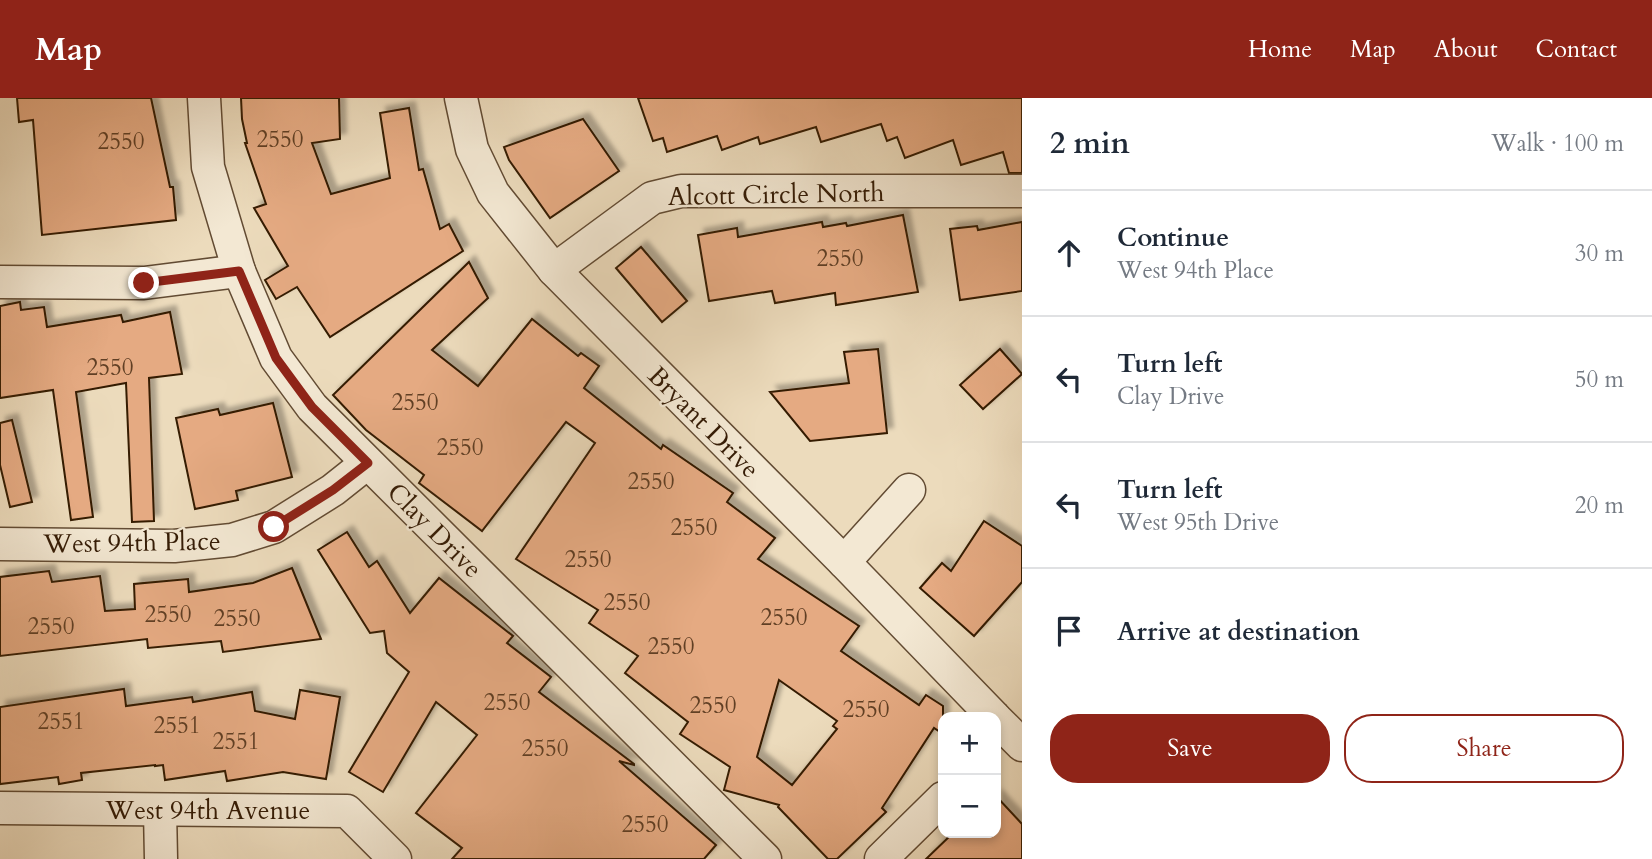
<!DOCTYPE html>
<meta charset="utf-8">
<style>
:root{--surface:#fff;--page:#f2f2f3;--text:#1f2937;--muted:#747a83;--line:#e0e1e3;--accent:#8f2418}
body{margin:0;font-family:Cardo,serif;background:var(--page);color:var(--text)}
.controls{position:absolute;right:21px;bottom:21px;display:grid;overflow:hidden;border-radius:14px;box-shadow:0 4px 10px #0003}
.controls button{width:63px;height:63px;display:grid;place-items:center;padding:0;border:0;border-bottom:2px solid var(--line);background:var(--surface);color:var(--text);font:35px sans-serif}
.stop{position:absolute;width:21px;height:21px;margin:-16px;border:5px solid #8f2418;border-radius:50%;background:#fff}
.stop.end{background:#8f2418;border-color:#fff;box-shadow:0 2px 7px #0008}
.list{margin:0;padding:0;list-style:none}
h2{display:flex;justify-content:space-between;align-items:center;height:91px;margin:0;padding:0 28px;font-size:30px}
h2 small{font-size:23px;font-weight:400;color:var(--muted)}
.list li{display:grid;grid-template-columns:46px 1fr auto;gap:21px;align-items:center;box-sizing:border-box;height:126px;padding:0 28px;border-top:2px solid var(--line)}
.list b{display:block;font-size:26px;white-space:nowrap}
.list p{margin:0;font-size:23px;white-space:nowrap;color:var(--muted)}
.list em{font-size:23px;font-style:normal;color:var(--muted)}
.actions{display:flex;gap:14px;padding:21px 28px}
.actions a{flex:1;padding:16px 0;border:2px solid var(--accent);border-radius:28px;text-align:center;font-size:24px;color:var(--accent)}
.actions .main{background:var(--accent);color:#fff}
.icon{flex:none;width:38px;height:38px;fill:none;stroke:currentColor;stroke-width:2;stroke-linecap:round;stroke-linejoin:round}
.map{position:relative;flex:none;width:1022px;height:761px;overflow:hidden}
header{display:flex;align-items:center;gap:42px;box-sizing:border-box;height:98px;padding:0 35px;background:var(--accent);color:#fff}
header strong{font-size:33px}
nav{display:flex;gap:38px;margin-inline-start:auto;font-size:24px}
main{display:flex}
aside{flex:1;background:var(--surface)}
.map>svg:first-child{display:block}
.building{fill:#e5aa82;stroke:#341b05;stroke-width:2;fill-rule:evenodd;filter:url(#shadow)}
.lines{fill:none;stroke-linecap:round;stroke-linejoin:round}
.minor-casing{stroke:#624b33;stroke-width:35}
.minor{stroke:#f3e8d3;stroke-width:32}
.route{stroke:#8f2418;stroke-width:9}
.labels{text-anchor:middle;stroke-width:5;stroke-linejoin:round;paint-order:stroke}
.number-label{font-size:23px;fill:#603f24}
.street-label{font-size:26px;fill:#341b05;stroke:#f3e8d3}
</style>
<header>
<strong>Map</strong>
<nav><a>Home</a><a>Map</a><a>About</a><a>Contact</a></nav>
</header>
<main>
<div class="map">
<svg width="1022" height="761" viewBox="0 0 1022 761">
<defs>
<filter id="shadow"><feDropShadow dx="6" dy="-6" stdDeviation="2" flood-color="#0004"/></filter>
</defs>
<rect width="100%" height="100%" fill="#ecdbbc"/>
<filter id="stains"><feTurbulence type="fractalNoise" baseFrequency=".00286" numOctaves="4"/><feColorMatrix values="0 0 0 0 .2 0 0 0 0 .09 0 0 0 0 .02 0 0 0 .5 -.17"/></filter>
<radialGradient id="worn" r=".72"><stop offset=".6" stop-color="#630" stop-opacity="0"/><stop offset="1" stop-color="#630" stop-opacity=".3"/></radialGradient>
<g class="building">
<polygon points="17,0 151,0 170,89 173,89 176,122 42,137 33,22 19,24"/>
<polygon points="241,0 339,0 340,41 312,45 331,96 390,80 380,15 409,10 419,72 423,71 440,131 449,126 463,153 330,239 297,189 276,201 265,182 288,168 254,110 266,106 245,45 247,45 242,21"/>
<polygon points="638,0 1022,0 1022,75 1009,75 1003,54 961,67 953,42 905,60 897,39 887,43 881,26 821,44 816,29 760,46 758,39 722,52 717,38 667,54 663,40 653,43"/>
<polygon points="583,21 619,73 550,120 509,62 504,49"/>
<polygon points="903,117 918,194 836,207 835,195 775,205 772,193 709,203 698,137 737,130 738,139 822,124 823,129 846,125 847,128"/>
<polygon points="1022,124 1022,193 960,202 950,131 977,128 978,132"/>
<polygon points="641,149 687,203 662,224 616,170"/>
<path d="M469 164 488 200 432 252 478 288 532 221 578 258 581 255 599 268 584 290 661 351 663 347 733 395 727 404 775 440 758 461 859 528 841 553 919 607 926 597 943 608V636L934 630 882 710 886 714 837 761H828L778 709 779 707 724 692 730 669 680 636 688 624 625 575 638 558 589 525 598 512 516 461 595 345 566 324 482 433 419 385 424 377 366 332 333 297ZM779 582 837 623 833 628 837 631 792 687 757 659Z"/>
<polygon points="20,204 21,212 44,209 47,229 121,217 123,224 170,214 182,276 149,280 154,423 132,424 126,285 76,294 93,419 71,422 53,292 0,300 0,208"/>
<polygon points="878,251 887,335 810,343 770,294 849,285 844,254"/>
<polygon points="1000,251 1022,276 983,311 960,287"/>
<polygon points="273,305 292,379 236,393 238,402 195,411 176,320 218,311 220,317"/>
<polygon points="12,322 32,404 10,409 0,367 0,325"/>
<polygon points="984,423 1022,448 1022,484 974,538 920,490 942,465 951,473"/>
<polygon points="347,434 369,469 377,463 410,515 439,480 513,538 507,545 551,579 539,594 634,666 634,667 619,663 716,747 704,761 452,761 462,750 416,715 477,637 436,604 383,694 349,674 409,574 387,555 384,533 370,535 318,452"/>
<polygon points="292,470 321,541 223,554 221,543 148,550 147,541 0,558 0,479 49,473 52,484 100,478 105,513 135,511 134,486 188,481 189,494 253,485"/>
<polygon points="124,591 126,608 192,599 193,604 252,594 255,613 295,621 300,592 340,599 326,681 283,674 227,683 225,673 165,682 163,667 155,668 155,667 81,675 82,682 59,686 58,679 0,686 0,609"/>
<polygon points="996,698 1022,726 1022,761 926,761 953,735 996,735"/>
</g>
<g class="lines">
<defs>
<g id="minor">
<polyline points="204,0 208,69 239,173 276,260 312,309 765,761"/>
<polyline points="461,0 472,51 493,95 554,172 844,464 994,619"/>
<polyline points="554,172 652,100 681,93 1022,93"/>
<polyline points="0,184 144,185 239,173"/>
<polyline points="0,446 174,448 232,442 274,429 333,392 367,365"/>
<polyline points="844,464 909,392"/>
<polyline points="996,621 1022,647"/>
<polyline points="0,710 347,713 395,761"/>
<polyline points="160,712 161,761"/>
<polyline points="881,761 943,700"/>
</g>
</defs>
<use href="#minor" class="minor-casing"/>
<use href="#minor" class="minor"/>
</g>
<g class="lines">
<polyline class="route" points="144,185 239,173 276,260 312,309 368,365 333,392 274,429"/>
</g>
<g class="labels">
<g class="number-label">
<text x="280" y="49">2550</text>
<text x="121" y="51">2550</text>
<text x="840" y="168">2550</text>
<text x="110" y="277">2550</text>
<text x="415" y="312">2550</text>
<text x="460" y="357">2550</text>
<text x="651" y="391">2550</text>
<text x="694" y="437">2550</text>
<text x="588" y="469">2550</text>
<text x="627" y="512">2550</text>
<text x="168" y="524">2550</text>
<text x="784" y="527">2550</text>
<text x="237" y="528">2550</text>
<text x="51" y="536">2550</text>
<text x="671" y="556">2550</text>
<text x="507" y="612">2550</text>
<text x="713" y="615">2550</text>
<text x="866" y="619">2550</text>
<text x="61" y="631">2551</text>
<text x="177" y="635">2551</text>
<text x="236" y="651">2551</text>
<text x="545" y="658">2550</text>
<text x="645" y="734">2550</text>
</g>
<g class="street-label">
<text transform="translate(776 96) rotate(-1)" y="9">Alcott Circle North</text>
<text transform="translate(704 324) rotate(45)" y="9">Bryant Drive</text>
<text transform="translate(435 432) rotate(45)" y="9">Clay Drive</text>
<text transform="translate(132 444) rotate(-1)" y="9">West 94th Place</text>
<text x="208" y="721">West 94th Avenue</text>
</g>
</g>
<rect width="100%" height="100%" filter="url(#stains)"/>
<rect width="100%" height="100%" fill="url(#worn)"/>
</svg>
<div class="controls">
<button>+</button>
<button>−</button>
</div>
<div class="stop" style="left:274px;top:429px"></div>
<div class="stop end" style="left:144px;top:185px"></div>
</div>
<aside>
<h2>2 min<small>Walk · 100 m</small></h2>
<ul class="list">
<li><svg class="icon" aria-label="ahead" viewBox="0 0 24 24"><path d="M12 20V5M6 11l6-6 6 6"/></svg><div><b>Continue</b><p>West 94th Place</p></div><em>30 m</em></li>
<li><svg class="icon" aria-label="left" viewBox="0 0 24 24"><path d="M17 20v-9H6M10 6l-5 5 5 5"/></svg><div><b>Turn left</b><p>Clay Drive</p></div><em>50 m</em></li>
<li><svg class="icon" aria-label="left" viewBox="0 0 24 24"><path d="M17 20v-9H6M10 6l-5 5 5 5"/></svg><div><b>Turn left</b><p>West 95th Drive</p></div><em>20 m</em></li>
<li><svg class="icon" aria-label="arrive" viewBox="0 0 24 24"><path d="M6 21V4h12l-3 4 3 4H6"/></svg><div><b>Arrive at destination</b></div></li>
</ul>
<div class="actions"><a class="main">Save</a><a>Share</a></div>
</aside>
</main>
